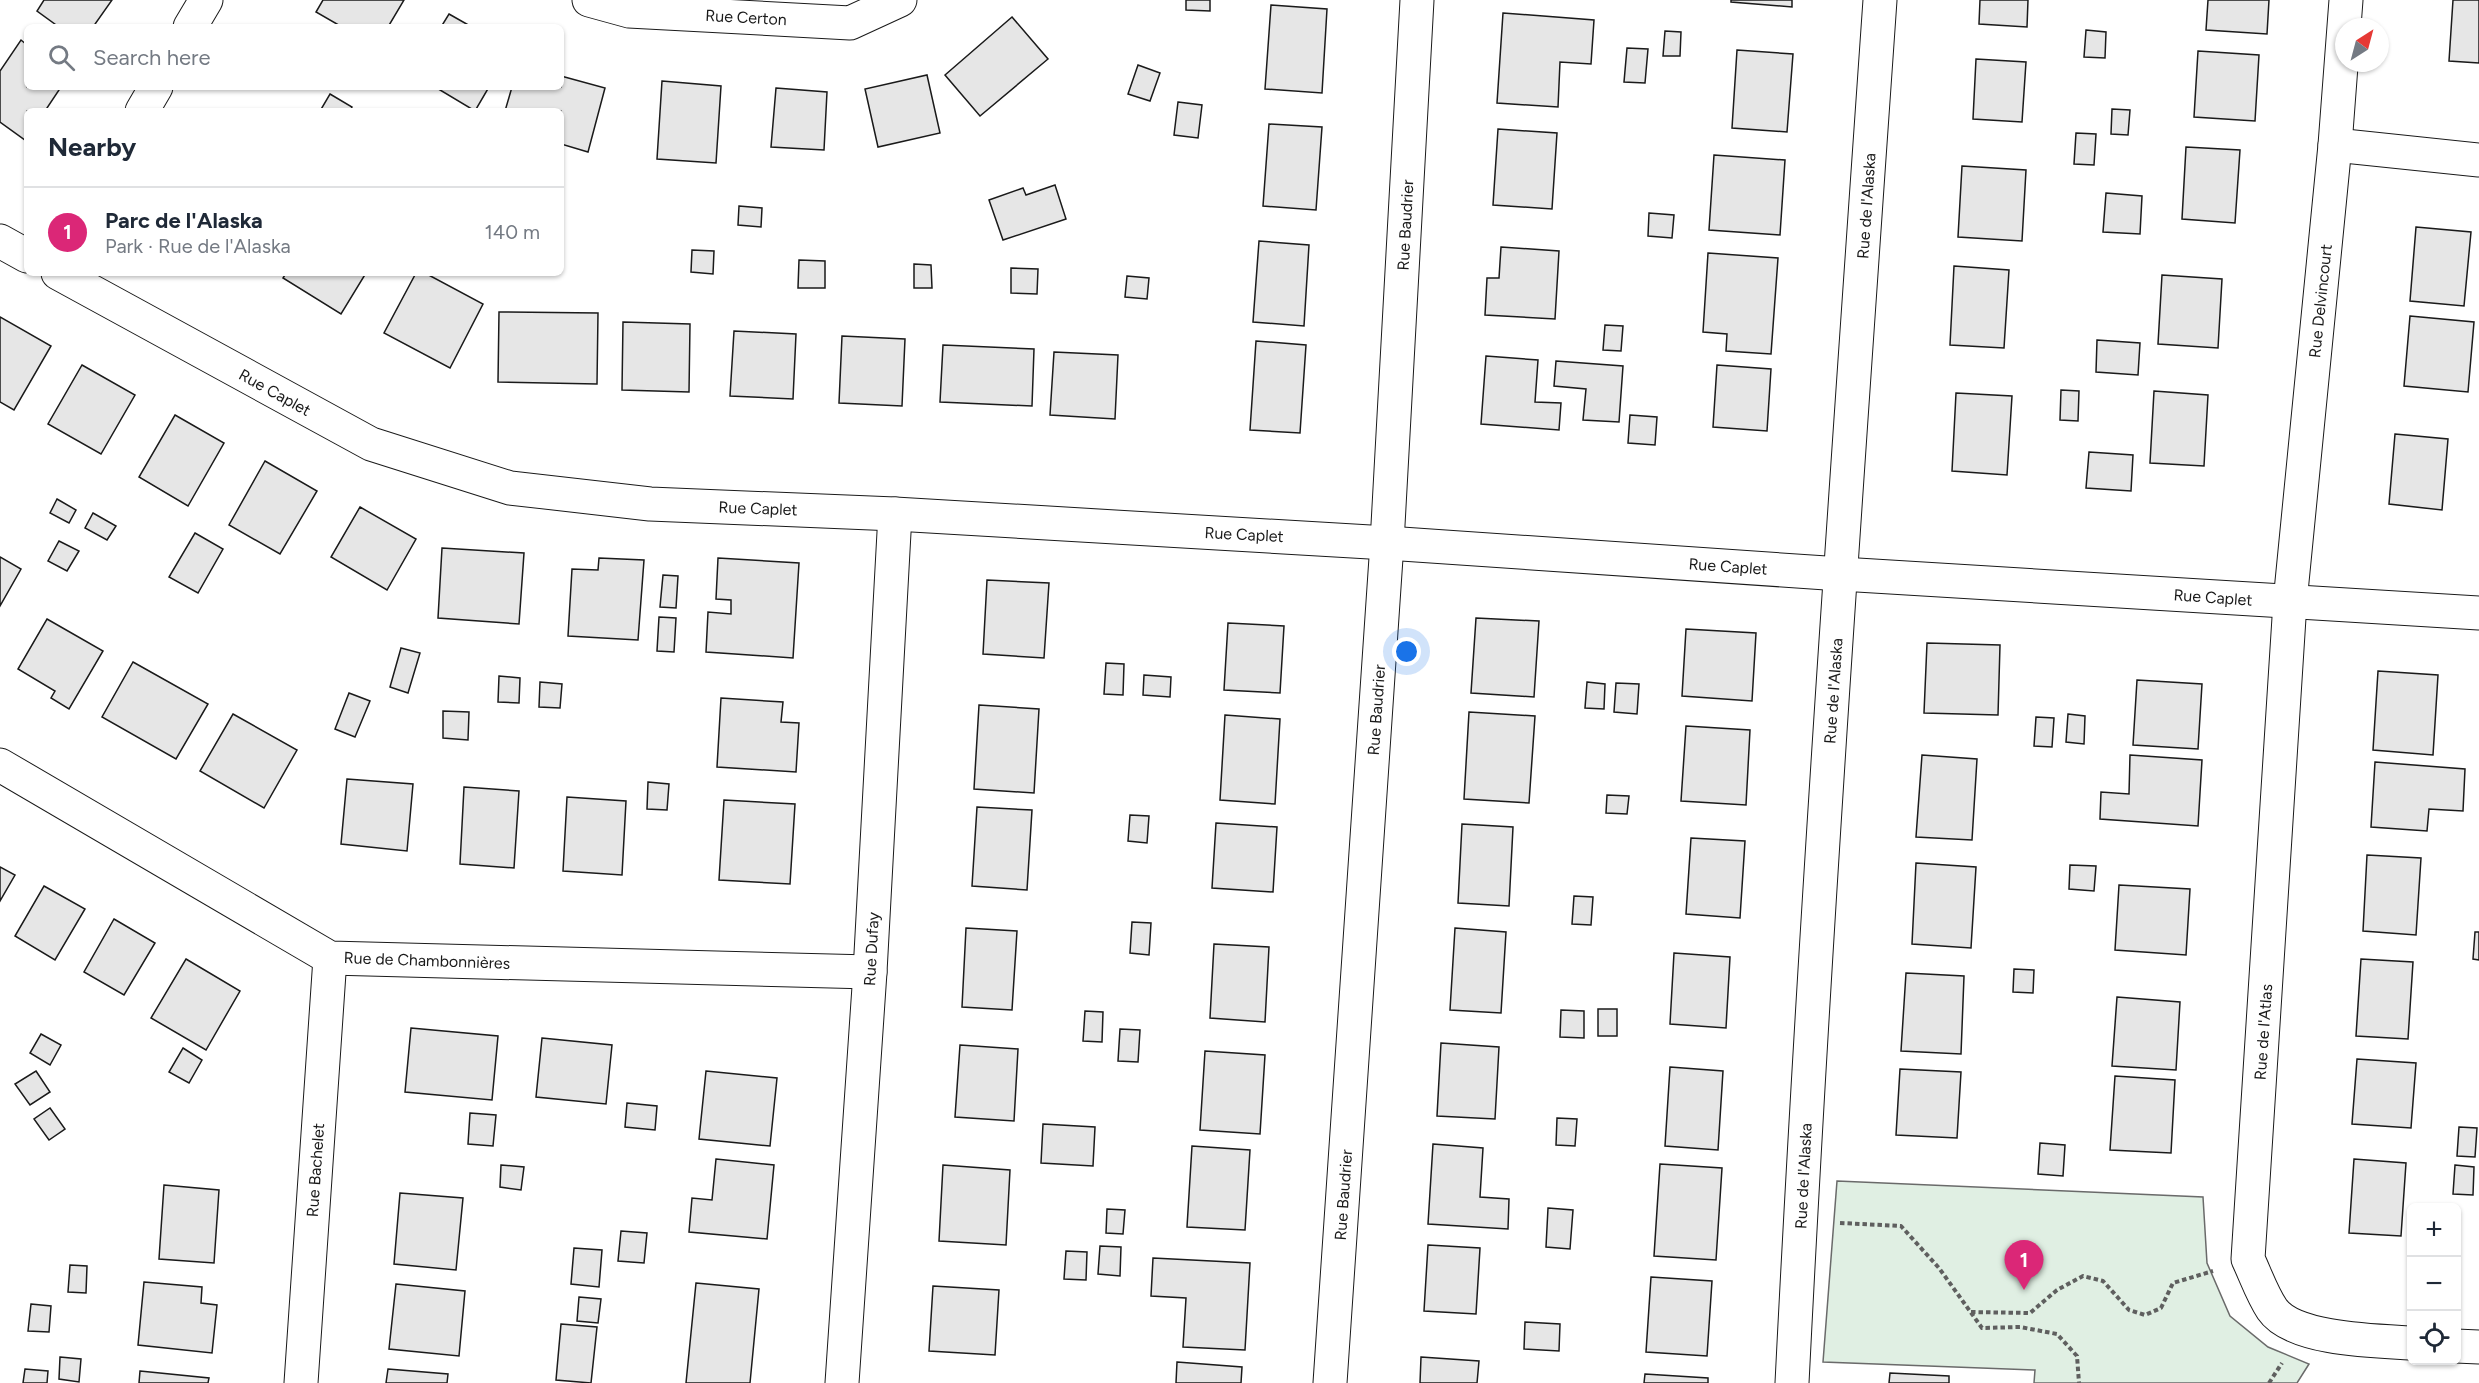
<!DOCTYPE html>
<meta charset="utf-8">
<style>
:root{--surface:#fff;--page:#f6f6f7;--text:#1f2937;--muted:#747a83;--line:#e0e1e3;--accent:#db2777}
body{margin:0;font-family:Figtree,sans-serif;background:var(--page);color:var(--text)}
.controls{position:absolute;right:18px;bottom:18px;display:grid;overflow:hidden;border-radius:9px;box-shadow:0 2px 4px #0004}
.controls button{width:54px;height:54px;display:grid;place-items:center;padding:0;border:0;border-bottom:2px solid var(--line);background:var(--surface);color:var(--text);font:30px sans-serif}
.compass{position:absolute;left:2335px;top:18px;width:54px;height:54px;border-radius:50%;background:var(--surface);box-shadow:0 2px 4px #0004;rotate:36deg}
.you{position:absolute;left:1407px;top:652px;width:21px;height:21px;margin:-15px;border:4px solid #fff;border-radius:50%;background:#1a73e8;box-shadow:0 0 0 9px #1a73e833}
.badge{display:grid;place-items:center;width:39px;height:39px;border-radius:50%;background:var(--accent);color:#fff;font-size:20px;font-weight:700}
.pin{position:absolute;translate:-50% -50px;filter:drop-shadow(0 2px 3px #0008)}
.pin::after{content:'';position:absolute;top:32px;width:21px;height:18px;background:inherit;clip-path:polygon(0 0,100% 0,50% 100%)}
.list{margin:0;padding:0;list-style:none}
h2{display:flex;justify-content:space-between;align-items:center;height:78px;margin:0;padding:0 24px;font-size:26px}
h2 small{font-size:20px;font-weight:400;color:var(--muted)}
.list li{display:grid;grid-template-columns:39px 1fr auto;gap:18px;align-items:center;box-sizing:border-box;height:90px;padding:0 24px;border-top:2px solid var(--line)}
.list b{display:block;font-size:22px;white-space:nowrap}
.list p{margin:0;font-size:20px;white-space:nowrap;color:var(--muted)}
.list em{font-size:20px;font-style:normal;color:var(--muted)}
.icon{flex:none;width:33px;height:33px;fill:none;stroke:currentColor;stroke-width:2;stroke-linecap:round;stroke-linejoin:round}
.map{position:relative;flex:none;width:2479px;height:1383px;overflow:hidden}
.search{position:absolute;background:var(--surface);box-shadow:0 2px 4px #0004;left:24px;top:24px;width:540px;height:66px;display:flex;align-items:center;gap:15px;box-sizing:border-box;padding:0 21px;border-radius:9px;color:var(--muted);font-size:22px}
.panel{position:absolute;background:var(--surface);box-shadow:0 2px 4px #0004;left:24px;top:108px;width:540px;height:168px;border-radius:9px}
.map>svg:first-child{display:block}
.green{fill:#e0efe3;stroke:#6a6a6a;stroke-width:1.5}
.building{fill:#e6e6e6;stroke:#1a1a1a;stroke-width:1.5}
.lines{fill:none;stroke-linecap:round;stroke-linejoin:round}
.minor-casing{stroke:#1a1a1a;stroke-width:35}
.path{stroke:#5f5f5f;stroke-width:4;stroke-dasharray:4.5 3;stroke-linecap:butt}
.minor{stroke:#fff;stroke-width:33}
.labels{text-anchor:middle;stroke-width:4.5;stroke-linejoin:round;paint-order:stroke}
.street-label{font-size:16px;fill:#1a1a1a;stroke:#fff}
</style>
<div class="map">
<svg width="2479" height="1383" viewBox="0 0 2479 1383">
<rect width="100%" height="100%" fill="#fff"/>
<polygon class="green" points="1837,1181 2203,1197 2207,1263 2230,1316 2268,1347 2309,1364 2297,1383 2034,1383 2035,1370 1823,1362"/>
<g class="building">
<polygon points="44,0 112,0 93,27 59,27 37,11"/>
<polygon points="323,0 404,0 388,27 342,27 316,12"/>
<polygon points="1186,0 1210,0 1210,11 1186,10"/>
<polygon points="1731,0 1792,0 1792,7 1731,2"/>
<polygon points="1980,0 2028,0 2027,27 1979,24"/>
<polygon points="2208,0 2269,0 2267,34 2206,30"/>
<polygon points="2453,0 2479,0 2479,63 2449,61"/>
<polygon points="1271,5 1327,9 1322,93 1265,89"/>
<polygon points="1503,13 1594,20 1591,64 1560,62 1558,107 1497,103"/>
<polygon points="449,14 472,27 441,27"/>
<polygon points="1012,17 1048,59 980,116 945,75"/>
<polygon points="2086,30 2106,32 2105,58 2084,57"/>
<polygon points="1665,31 1681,32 1680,56 1663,56"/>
<polygon points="21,40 27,45 27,87 61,87 45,111 27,111 25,140 0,122 0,71"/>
<polygon points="1627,48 1648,49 1645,83 1624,82"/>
<polygon points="1737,50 1793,54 1787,132 1732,128"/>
<polygon points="2198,51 2259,55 2255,121 2194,117"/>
<polygon points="1976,59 2026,62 2022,122 1973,119"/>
<polygon points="1138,65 1160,73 1150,101 1128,94"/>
<polygon points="927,75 940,133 878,147 865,89"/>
<polygon points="561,76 605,88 588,152 561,144 561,111 505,111 512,87 561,87"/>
<polygon points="662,81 721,86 716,163 657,159"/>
<polygon points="435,87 489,87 475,111"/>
<polygon points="776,88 827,92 824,150 771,147"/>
<polygon points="330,94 352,107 350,111 320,111"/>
<polygon points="1178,102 1202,105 1198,138 1174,135"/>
<polygon points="2112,109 2130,110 2128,135 2111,134"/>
<polygon points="1269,124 1322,127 1316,210 1263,206"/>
<polygon points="1498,129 1557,133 1552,209 1493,205"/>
<polygon points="2076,133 2096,134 2094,165 2074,164"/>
<polygon points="2186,147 2240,150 2235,223 2182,219"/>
<polygon points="1714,155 1785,160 1780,235 1709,230"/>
<polygon points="1962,166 2026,170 2022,241 1958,237"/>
<polygon points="1055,185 1066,219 1003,240 989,200 1023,188 1026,195"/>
<polygon points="2106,193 2142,196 2140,234 2103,232"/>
<polygon points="739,206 762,208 761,227 738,225"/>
<polygon points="1649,213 1674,215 1672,238 1648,236"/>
<polygon points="2416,227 2471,232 2464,306 2410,301"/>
<polygon points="1259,241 1309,245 1304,326 1253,322"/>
<polygon points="1501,247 1559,251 1555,319 1485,315 1487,278 1499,278"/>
<polygon points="692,250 714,251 713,274 691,272"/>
<polygon points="1708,253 1778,258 1771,354 1726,351 1727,334 1703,332"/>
<polygon points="799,260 825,261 825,288 798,288"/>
<polygon points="914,264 931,265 932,288 914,288"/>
<polygon points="1954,266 2009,270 2004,348 1950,345"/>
<polygon points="1011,268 1038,269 1037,294 1011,293"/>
<polygon points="286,273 366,273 341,314 283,278"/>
<polygon points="416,273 425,273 483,304 450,368 384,333"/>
<polygon points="2162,275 2222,279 2218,348 2158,344"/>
<polygon points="1127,276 1149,278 1147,299 1125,297"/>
<polygon points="499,312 598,313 597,384 498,382"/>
<polygon points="2410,316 2474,322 2468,392 2404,386"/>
<polygon points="0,317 51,346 14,410 0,402"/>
<polygon points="623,322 690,324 689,392 622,390"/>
<polygon points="1605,325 1623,326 1621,351 1603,350"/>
<polygon points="734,331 796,334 793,399 730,396"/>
<polygon points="842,336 905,339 902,406 839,403"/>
<polygon points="2097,340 2140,343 2138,375 2096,372"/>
<polygon points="1256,341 1306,345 1300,433 1250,430"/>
<polygon points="943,345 1034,349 1032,406 940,402"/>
<polygon points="1054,352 1118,355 1115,419 1050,415"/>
<polygon points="1486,356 1538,360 1535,402 1561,403 1559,430 1481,424"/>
<polygon points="1556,361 1623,366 1619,422 1583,420 1586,389 1554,386"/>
<polygon points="82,365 135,395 101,454 48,424"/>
<polygon points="1717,365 1771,369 1767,431 1713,427"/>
<polygon points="2061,390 2079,391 2078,421 2060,420"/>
<polygon points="2154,391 2208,395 2204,466 2150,463"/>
<polygon points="1956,393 2012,396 2007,475 1952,471"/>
<polygon points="175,415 224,443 188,506 139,477"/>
<polygon points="1630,415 1657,417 1655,445 1628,443"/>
<polygon points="2395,434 2448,439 2442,510 2389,504"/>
<polygon points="2089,452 2133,455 2131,491 2086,488"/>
<polygon points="265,461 317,491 280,554 229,525"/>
<polygon points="57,499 76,510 69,523 50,513"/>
<polygon points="360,507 416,539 387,590 331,557"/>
<polygon points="93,513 116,526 107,540 85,528"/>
<polygon points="195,533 223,549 198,593 169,577"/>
<polygon points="59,541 79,551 67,571 48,561"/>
<polygon points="442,548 524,553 519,624 438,618"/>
<polygon points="0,557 21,569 0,606"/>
<polygon points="599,558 644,560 638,640 568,636 572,569 598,570"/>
<polygon points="718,558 799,563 793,658 706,652 708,612 731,614 731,600 716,599"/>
<polygon points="663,575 678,576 676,608 660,607"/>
<polygon points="987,580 1049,583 1044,658 983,654"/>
<polygon points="659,617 676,618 674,652 657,651"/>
<polygon points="1476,618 1539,621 1534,697 1471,693"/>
<polygon points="47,619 103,651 69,709 51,698 55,691 18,669"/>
<polygon points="1228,623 1284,626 1280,693 1224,690"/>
<polygon points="1686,629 1756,633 1752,701 1682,696"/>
<polygon points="1927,643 2000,645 1998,715 1924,713"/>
<polygon points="401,648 420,653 408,693 390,687"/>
<polygon points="133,662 208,704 176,759 102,717"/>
<polygon points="1106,663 1124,664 1123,695 1104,694"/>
<polygon points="2378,671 2438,675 2433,755 2373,750"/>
<polygon points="1144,675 1171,677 1170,697 1143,695"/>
<polygon points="499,676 520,678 519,703 498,702"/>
<polygon points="2137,680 2202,684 2198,749 2133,745"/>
<polygon points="540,682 562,684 560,708 539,707"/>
<polygon points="1587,682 1605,684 1604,709 1585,708"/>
<polygon points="1616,683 1639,684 1637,714 1614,712"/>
<polygon points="349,693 370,701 355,737 335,729"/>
<polygon points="721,698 783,702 781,722 799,723 796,772 717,767"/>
<polygon points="979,705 1039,709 1034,793 974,789"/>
<polygon points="443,711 469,712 468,740 443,738"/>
<polygon points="1469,712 1535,716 1529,803 1464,799"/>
<polygon points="233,714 297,750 264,808 200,771"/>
<polygon points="2068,714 2085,716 2084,744 2066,742"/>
<polygon points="1225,715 1280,719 1275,804 1220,800"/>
<polygon points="2036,717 2054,718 2052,747 2034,746"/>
<polygon points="1686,726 1750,730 1746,805 1681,801"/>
<polygon points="1922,755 1977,759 1972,840 1916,837"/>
<polygon points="2130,755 2202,760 2198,826 2100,819 2101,792 2129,794"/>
<polygon points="2375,762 2465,769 2463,811 2429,809 2427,831 2371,827"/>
<polygon points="347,779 413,784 407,851 341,844"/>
<polygon points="648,782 669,784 667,810 647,809"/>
<polygon points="464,787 519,791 514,868 460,864"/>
<polygon points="1607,795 1629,796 1627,814 1606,813"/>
<polygon points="567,797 626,801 622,875 563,871"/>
<polygon points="724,800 795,804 790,884 719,880"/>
<polygon points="977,807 1032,810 1027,890 972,886"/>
<polygon points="1130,815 1149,816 1147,843 1128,841"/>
<polygon points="1216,823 1277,827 1273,892 1212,888"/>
<polygon points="1462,824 1513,827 1509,906 1458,903"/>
<polygon points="1691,838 1745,841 1740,918 1686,914"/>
<polygon points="2367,855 2421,858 2416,935 2363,931"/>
<polygon points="1916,863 1976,867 1971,948 1912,944"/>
<polygon points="2070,865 2096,866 2094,891 2069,889"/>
<polygon points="0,867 15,875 0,901"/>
<polygon points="2119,885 2190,889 2186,955 2115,950"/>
<polygon points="44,886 85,909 55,960 15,936"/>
<polygon points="1574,896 1593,897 1591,925 1572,924"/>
<polygon points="114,919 155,943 124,995 84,972"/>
<polygon points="1132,922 1151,923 1149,955 1130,953"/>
<polygon points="966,928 1017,931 1012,1010 962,1007"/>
<polygon points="1455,928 1506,932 1501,1013 1450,1010"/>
<polygon points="2475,932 2479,932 2479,960 2473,959"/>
<polygon points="1214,944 1269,947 1265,1022 1210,1018"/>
<polygon points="1674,953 1730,957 1726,1028 1670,1024"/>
<polygon points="186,959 240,991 206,1050 151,1018"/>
<polygon points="2361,959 2413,962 2408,1039 2356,1036"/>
<polygon points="2014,969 2034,970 2033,993 2013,992"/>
<polygon points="1906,973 1964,976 1961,1054 1901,1051"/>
<polygon points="2117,997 2180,1002 2176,1070 2112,1066"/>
<rect x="1598" y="1009" width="19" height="27"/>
<polygon points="1561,1010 1584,1011 1584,1038 1560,1037"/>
<polygon points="1085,1011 1103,1012 1102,1042 1083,1041"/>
<polygon points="411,1028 498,1036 492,1100 405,1092"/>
<polygon points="1120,1029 1140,1030 1138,1062 1118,1061"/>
<polygon points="41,1034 61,1045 50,1065 30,1053"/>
<polygon points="542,1038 612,1045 606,1104 536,1097"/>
<polygon points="1441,1043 1499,1047 1495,1119 1437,1116"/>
<polygon points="960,1045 1018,1049 1014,1121 955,1117"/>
<polygon points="183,1048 202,1060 189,1083 169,1072"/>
<polygon points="1205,1051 1265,1055 1260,1134 1200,1130"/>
<polygon points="2357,1059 2416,1063 2411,1128 2352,1124"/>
<polygon points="1670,1067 1723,1071 1718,1150 1665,1146"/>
<polygon points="1900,1069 1961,1072 1957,1138 1896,1135"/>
<polygon points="36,1071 50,1092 30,1105 15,1084"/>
<polygon points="706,1071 777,1078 770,1146 699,1139"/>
<polygon points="2115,1076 2175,1080 2171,1153 2110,1150"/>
<polygon points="627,1103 657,1106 655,1130 625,1127"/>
<polygon points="50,1108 65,1129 49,1140 34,1119"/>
<polygon points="470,1113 496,1115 493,1146 468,1144"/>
<polygon points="1557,1118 1577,1119 1575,1146 1556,1145"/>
<polygon points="1043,1124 1095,1127 1093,1166 1041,1163"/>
<polygon points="2459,1127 2477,1128 2475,1157 2457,1156"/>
<polygon points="2040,1143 2065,1145 2063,1176 2038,1174"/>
<polygon points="1433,1144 1483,1148 1480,1197 1509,1199 1508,1229 1428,1224"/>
<polygon points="1192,1146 1250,1150 1245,1230 1187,1227"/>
<polygon points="716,1159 774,1165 767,1239 689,1232 692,1198 712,1200"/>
<polygon points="2354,1159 2406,1163 2401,1236 2349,1233"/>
<polygon points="1660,1164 1722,1168 1716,1260 1654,1256"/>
<polygon points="501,1165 524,1167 521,1190 500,1187"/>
<polygon points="943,1165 1010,1170 1006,1245 939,1241"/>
<polygon points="2455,1165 2474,1167 2473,1195 2453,1194"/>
<polygon points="164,1185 219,1190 214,1263 159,1259"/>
<polygon points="400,1193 463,1198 456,1270 394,1264"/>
<polygon points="1548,1208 1573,1210 1570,1249 1546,1247"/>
<polygon points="1107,1209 1125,1210 1123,1234 1106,1233"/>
<polygon points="621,1231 647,1233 644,1263 618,1261"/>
<polygon points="1428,1245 1480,1248 1476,1314 1424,1311"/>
<polygon points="1100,1246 1121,1247 1120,1276 1098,1274"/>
<polygon points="574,1248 602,1250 599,1287 571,1284"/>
<polygon points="1066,1251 1087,1252 1086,1280 1064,1279"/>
<polygon points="1153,1258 1250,1263 1245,1350 1183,1347 1186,1298 1151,1296"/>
<polygon points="70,1265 87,1266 86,1293 68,1292"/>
<polygon points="1651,1277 1712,1281 1707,1356 1646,1352"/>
<polygon points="144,1282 202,1287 201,1303 217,1305 212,1353 138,1345"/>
<polygon points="696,1283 759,1289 750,1383 686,1383"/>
<polygon points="396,1284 465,1291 459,1356 389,1349"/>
<polygon points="933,1286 999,1290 995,1355 929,1351"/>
<polygon points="579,1297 601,1299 598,1323 577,1321"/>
<polygon points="31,1304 51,1306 49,1332 28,1331"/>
<polygon points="1525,1322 1560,1324 1559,1351 1524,1349"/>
<polygon points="561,1324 597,1327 591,1383 556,1380"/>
<polygon points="60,1357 81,1359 79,1382 59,1379"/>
<polygon points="1421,1357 1479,1361 1477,1383 1420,1383"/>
<polygon points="1177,1362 1242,1367 1241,1383 1176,1383"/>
<polygon points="25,1369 48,1371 47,1383 23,1383"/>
<polygon points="388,1369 448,1374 447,1383 386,1383"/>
<polygon points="140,1371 209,1378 208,1383 139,1383"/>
<polygon points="1890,1373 1949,1376 1949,1383 1889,1383"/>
<polygon points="1645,1374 1708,1378 1708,1383 1644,1383"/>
</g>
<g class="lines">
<defs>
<g id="minor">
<polyline points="589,0 629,11 850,23 900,0"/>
<path d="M2346 0 2335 145 2290 602 2248 1259C2256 1276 2262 1294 2272 1309 2293 1340 2377 1341 2412 1343"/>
<polyline points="190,27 206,0"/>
<polyline points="142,111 156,87"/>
<polyline points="2335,145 2479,160"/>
<polyline points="0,241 27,256"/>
<polyline points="58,273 371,444 510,488 650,504 895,514 1387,543 1841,574 2479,613"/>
<polyline points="0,765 330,958 870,972"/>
<polyline points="2456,1346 2479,1347"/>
<polyline points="301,1383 330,958"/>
<polyline points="842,1383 870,972 895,514"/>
<polyline points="1330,1383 1387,543 1417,0"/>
<path d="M1792 1383C1815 922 1848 461 1880 0"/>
</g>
</defs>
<use href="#minor" class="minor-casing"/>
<g class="path">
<polyline points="1840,1223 1901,1226 1939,1268 1982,1328 2020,1327 2057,1334 2077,1356 2079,1383"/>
<polyline points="1971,1312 2030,1313 2057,1290 2083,1276 2103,1281 2129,1310 2145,1315 2161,1308 2173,1283 2213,1271"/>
<polyline points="2269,1383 2282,1363"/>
</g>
<use href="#minor" class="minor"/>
</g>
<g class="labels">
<g class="street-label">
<text transform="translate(746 17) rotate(3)" y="6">Rue Certon</text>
<text transform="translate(1866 206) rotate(-86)" y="6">Rue de l'Alaska</text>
<text transform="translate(1405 225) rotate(-87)" y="6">Rue Baudrier</text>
<text transform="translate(2320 301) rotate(-84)" y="6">Rue Delvincourt</text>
<text transform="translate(275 392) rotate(29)" y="6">Rue Caplet</text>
<text transform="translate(758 508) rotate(2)" y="6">Rue Caplet</text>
<text transform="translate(1244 534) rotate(3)" y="6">Rue Caplet</text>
<text transform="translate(1728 566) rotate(4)" y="6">Rue Caplet</text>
<text transform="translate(2213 597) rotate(4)" y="6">Rue Caplet</text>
<text transform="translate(1833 691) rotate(-86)" y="6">Rue de l'Alaska</text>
<text transform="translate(1376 710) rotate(-86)" y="6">Rue Baudrier</text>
<text transform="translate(871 949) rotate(-87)" y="6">Rue Dufay</text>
<text transform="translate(427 960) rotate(2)" y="6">Rue de Chambonnières</text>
<text transform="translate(2263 1032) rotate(-86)" y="6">Rue de l'Atlas</text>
<text transform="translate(315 1170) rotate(-86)" y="6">Rue Bachelet</text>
<text transform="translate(1803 1176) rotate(-87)" y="6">Rue de l'Alaska</text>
<text transform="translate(1343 1195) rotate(-86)" y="6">Rue Baudrier</text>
</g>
</g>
</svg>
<div class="controls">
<button>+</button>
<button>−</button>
<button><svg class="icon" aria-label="locate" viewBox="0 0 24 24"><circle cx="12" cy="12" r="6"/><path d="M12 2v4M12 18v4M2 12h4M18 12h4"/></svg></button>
</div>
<svg class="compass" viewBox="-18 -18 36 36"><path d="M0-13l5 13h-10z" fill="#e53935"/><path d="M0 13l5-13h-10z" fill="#747a83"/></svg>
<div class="you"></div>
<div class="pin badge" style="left:2024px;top:1290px">1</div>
<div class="search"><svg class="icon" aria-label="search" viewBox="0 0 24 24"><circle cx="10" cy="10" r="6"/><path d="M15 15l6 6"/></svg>Search here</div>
<section class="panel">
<h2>Nearby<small></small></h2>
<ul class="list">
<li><span class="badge">1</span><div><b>Parc de l'Alaska</b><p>Park · Rue de l'Alaska</p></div><em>140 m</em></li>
</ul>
</section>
</div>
